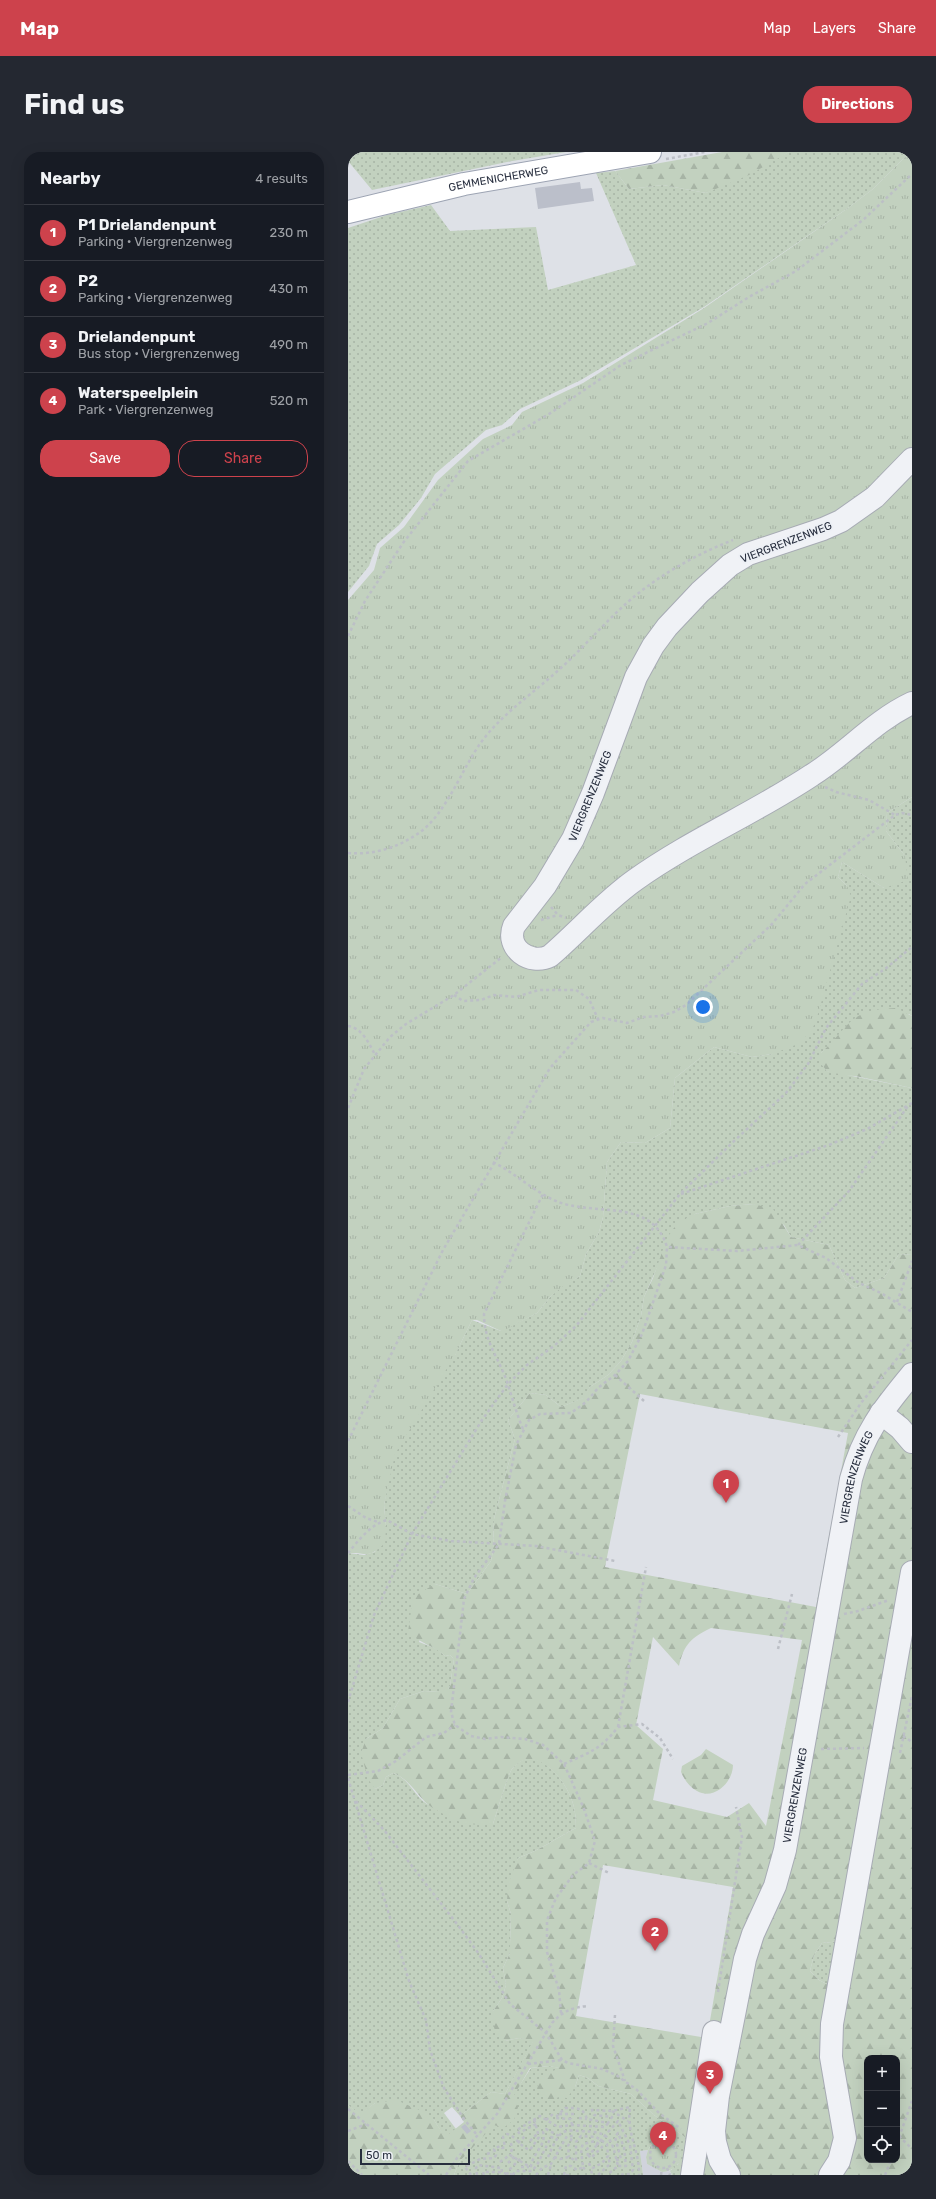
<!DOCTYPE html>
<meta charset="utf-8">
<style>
:root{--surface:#171b24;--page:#242831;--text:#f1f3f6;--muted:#9ea1a6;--line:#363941;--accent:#cd424c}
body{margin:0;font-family:Rubik,sans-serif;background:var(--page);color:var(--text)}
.controls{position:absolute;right:12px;bottom:12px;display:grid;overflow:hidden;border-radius:8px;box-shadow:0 4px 16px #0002}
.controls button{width:36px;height:36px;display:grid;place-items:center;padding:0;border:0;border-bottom:1px solid var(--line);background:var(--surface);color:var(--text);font:20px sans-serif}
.scale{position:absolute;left:12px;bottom:10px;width:110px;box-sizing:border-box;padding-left:4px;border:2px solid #272e3e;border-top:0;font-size:11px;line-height:14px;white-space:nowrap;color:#272e3e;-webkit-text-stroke:3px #edf0f5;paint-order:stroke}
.you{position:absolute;left:355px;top:855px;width:14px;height:14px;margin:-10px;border:3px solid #fff;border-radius:50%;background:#1a73e8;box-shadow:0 0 0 6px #1a73e833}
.badge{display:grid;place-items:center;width:26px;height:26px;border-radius:50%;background:var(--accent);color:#fff;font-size:13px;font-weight:700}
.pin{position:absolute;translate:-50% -33px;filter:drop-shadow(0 1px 2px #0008)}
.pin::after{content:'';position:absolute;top:21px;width:14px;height:12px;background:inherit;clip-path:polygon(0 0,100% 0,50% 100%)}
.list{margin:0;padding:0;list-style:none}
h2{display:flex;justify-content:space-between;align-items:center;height:52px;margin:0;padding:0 16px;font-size:17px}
h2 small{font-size:13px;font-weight:400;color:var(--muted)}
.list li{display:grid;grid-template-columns:26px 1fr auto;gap:12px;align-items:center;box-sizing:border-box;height:56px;padding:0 16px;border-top:1px solid var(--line)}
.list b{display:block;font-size:15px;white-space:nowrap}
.list p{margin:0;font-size:13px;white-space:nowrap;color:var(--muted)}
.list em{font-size:13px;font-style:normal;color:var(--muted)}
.actions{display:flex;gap:8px;padding:12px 16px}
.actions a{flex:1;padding:9px 0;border:1px solid var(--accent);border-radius:16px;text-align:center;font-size:14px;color:var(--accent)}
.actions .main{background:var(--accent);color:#fff}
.icon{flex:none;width:22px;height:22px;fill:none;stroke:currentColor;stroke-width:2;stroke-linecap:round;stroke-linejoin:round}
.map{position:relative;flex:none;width:564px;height:2023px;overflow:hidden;border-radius:16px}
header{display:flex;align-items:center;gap:24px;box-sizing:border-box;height:56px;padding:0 20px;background:var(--accent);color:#fff}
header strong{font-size:19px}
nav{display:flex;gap:22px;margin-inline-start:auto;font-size:14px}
.intro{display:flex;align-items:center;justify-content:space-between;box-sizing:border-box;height:96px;padding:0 24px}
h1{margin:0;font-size:28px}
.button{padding:10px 18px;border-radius:16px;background:var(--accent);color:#fff;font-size:14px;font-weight:700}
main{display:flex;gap:24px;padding:0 24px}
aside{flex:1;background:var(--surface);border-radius:16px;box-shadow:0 4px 16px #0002}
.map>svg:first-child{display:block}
.built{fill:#d0d3dc}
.grass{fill:url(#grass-dots)}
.forest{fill:url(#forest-firs);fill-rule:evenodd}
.park{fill:url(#park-tufts)}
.building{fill:#bbbfca}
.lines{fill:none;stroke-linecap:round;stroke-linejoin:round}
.minor-casing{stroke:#a7abb4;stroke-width:24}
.major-casing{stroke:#9da4b3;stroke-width:24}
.path{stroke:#bcbfc6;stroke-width:2.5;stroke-dasharray:3 3;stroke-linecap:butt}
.minor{stroke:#f0f2f6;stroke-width:22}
.major{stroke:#fff;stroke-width:22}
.path-bridge{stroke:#bcbfc6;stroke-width:2.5;stroke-dasharray:3 3;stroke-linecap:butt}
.labels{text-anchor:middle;stroke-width:4;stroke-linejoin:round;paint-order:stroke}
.street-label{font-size:11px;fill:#272e3e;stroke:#edf0f5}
</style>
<header>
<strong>Map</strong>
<nav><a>Map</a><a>Layers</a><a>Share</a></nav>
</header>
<div class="intro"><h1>Find us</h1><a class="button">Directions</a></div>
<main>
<aside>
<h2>Nearby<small>4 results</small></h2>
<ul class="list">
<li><span class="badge">1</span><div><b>P1 Drielandenpunt</b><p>Parking · Viergrenzenweg</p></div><em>230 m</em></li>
<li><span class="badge">2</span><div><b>P2</b><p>Parking · Viergrenzenweg</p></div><em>430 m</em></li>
<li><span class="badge">3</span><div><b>Drielandenpunt</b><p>Bus stop · Viergrenzenweg</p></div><em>490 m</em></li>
<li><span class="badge">4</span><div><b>Waterspeelplein</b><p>Park · Viergrenzenweg</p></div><em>520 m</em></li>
</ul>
<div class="actions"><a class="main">Save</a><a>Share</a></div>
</aside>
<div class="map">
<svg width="564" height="2023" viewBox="0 0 564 2023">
<defs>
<pattern id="grass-dots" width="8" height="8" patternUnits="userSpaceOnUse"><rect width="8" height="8" fill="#c2d1bf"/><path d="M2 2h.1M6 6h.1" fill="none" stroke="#a7b4a5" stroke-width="1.8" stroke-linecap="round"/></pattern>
<pattern id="forest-firs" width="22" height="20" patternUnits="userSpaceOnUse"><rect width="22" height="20" fill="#c2d1bf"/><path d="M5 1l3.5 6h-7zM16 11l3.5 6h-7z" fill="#a7b4a5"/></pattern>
<pattern id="park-tufts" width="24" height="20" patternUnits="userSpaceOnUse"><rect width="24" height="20" fill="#c2d1bf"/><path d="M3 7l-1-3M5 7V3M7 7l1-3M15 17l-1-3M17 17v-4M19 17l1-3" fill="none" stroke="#a7b4a5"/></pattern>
</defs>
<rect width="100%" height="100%" fill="#dee1e7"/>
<polygon class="built" points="300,1998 298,2005 299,2012 314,2020 322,2019 324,2023 295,2023 292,1999"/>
<g class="grass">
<polygon points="0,0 218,0 159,10 24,38 0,9"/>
<polygon points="441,0 562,0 525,37 500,56 356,155 233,228 172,257 154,273 138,278 87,322 73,346 51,373 29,392 21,414 0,440 0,76 39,63 83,53 102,79 188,75 200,138 288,113 248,21 267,19 281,37 315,33 358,41"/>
<path d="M564 645V864L561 862 481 894 473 901V911L479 919 564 936V1103L551 1102 536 1126 507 1136 497 1128 481 1093 443 1085 436 1073 406 1052 382 1054 347 1062 312 1109 296 1145 293 1164 284 1190 273 1209 260 1223 242 1235 236 1246 213 1255 198 1243 182 1241 160 1268 167 1287 146 1367 145 1399 143 1409 119 1442 87 1432 71 1490 89 1497 97 1504 102 1503 106 1507 102 1534 100 1537 91 1540 76 1539 52 1547 35 1576 18 1587 27 1637 35 1633 38 1625 45 1621C62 1627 66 1644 79 1652 94 1660 127 1667 145 1672 148 1663 160 1622 164 1617 186 1589 215 1625 223 1646 227 1656 228 1665 228 1676 208 1686 191 1699 170 1706L159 1749 163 1762 162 1792V1801L155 1816 158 1833 154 1846 145 1859 157 1889 171 1886 186 1888 157 1942 143 1940 112 1964 104 1955 96 1961 108 1977 97 1986 86 1968 27 1951 12 1963 0 1953V1401L16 1403 27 1400 38 1374 36 1353 41 1325 0 1035 198 999 107 1203 124 1168 153 1179 189 1161 202 1145 214 1134 232 1124 238 1102 251 1080 255 1065 259 1010 273 990 297 991 322 976 327 926 366 895 404 905 424 902 499 734 490 725 494 710 536 736 557 704 538 679 539 661Z"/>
<polygon points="494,1789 486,1836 471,1828 462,1819 466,1803 474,1791"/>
<polygon points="201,1914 212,1916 227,1935 231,1923 240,1926 250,1934 283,1942 306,1963 341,1988 334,2023 324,2023 322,2019 330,2012 333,2001 305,1990 300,1998 292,1999 295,2023 106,2023 111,2010 146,1972 183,1916"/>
</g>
<g class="forest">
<polygon points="374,0 441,0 401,23 358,41 315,33 281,37 267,19"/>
<path d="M548 856 564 864V936L507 924 489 923 479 919 473 912V901C504 872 500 858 548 856Z"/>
<path d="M406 1052 425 1057 443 1085 481 1093 497 1128 507 1136 536 1126 551 1102 564 1103V2023H350L360 1880 385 1735 255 1713 228 1864 359 1886 341 1988 306 1963 283 1942 250 1934 240 1926 231 1923 227 1935 219 1946 211 1945 203 1948 193 1944 189 1936 191 1926 211 1916 201 1914 182 1916 165 1945 170 1955 166 1968 155 1976 146 1973 111 2010 106 2023H0V1953L12 1962 27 1951 48 1948 76 1960 86 1968 97 1985 116 1970 112 1964 143 1940 157 1942 185 1889 171 1886 157 1889 148 1883 145 1871V1859L154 1846 158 1833 155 1816 162 1801V1792L163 1762 159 1749 160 1732 170 1706C191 1699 208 1686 228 1676 228 1665 227 1656 223 1646 215 1625 186 1590 164 1617 160 1622 148 1663 145 1672 123 1674 111 1672 92 1660 87 1657 81 1654 77 1650 67 1639 59 1626 45 1621L38 1625 35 1633 27 1637 20 1627 13 1601 18 1587 35 1576 52 1547 76 1539 91 1540 96 1534 100 1537 102 1534 106 1507 102 1503 97 1504C85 1493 73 1492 60 1480L65 1445 87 1432 119 1442 143 1409 145 1399 146 1367 167 1287 160 1268 182 1241 198 1243 213 1255 235 1246 242 1235 260 1223 273 1209 284 1190 293 1164 296 1145 305 1126 319 1086 330 1070 347 1062 382 1054ZM292 1242 500 1281 468 1455 257 1415ZM363 1476 454 1488 418 1674 401 1651 379 1665 305 1648 315 1597 288 1573 305 1485 331 1514C336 1492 343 1486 363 1476ZM493 1789 486 1836 471 1828 462 1819 466 1803 474 1791ZM519 1906H549V2008H519Z"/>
<path d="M358 1597 385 1613C385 1630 366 1649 349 1639 341 1635 336 1627 333 1620L334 1614 353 1603Z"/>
</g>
<g class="park">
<path d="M562 0H564V645L539 661 538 679 557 704 560 728 536 736 494 710 490 725 499 734 503 744 468 869 463 879 450 892 424 902 404 905 366 895 327 926 322 976 297 991 273 990 259 1010 255 1065 251 1080 238 1102 232 1124 214 1135 202 1145 189 1161 155 1179H153L129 1168H124L107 1203 47 1302 36 1353 38 1374 37 1391C19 1408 20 1400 0 1401V448L26 418 32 396 56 375 90 328 135 287 164 273 174 260 235 231 356 156 500 56 525 37Z"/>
<path d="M315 1986 326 1990 333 2001C332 2013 326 2019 314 2020L299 2012 298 2005 300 1998 305 1990Z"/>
</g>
<g class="building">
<polygon points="232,30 233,37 244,36 246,49 190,57 187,36"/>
<polygon points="117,1972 123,1979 119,1982 113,1975"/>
</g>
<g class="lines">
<defs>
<g id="minor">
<path d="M564 307 527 345 493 369 475 377 400 402 382 413 352 440 319 475 305 494 288 525 245 641 225 687 197 734 166 774C157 796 182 814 202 804 231 779 256 750 287 728 343 688 407 661 464 623 499 601 526 569 564 551"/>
<polyline points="533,1261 552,1276 564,1290"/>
<polyline points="344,2023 366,1880"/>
<path id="s1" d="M381 2023 372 2008 367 1990 366 1979 370 1944 397 1807 405 1782 427 1734 437 1698 503 1327C515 1282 535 1257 564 1222"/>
<polyline points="482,2023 491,2009 497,1986 483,1905 484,1872 564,1420"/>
</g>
<g id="major">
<path id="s2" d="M0 60 116 32 302 0"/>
</g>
</defs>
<use href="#minor" class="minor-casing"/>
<use href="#major" class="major-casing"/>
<g class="path">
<polyline points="318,7 357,0"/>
<polyline points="0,484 17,449 55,391 120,309 201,262 273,213 360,171 401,145 448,119 515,68 564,22"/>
<polyline points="477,635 488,640 521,648 547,663"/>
<path d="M0 701C26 703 49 696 71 681 99 661 114 616 134 589 156 560 187 540 214 515 237 494 257 470 281 449 311 423 347 403 385 388"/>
<polyline points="203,755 210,763 218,766"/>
<polyline points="193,768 210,763"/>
<polyline points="106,843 115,849 133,848 146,843 168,845 191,838 228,838 241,847 250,867"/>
<path d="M0 874C14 876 21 891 27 903"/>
<polyline points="0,956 16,917 42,885 58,872 106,843 154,805"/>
<path d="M145 1010C167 1021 185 1039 208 1049 246 1065 304 1045 319 1095L389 1099 450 1093 478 1106 511 1131 533 1141 564 1160"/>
<polyline points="333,1042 481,993 519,977 564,951"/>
<polyline points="450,1093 501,1039 560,954"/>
<polyline points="549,1150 564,1109"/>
<polyline points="267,1223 296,1249"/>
<path d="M175 1277C169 1263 165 1248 160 1233 152 1207 136 1191 136 1162L195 1042"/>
<polyline points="490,1285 513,1251 564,1188"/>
<polyline points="0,1289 95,1098 202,916 243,870 255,866 279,871 296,865 312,864 326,860 338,853 424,772 457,732 547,663 554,661 564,663"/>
<polyline points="0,1354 18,1366 30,1370"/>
<path d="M0 1401C10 1389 23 1372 39 1368L64 1382 103 1389 188 1394 267 1409"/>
<polyline points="496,1462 510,1459 541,1448"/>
<polyline points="430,1497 444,1442"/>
<polyline points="0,1550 26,1463 64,1382 134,1268 160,1232 179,1213 206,1194 228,1174 332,1042 385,990 438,941 460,912 478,876 514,832 537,817 564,795"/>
<polyline points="270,1575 298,1415"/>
<polyline points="555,1584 564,1590"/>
<polyline points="473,1597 516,1596"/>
<polyline points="552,1601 564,1544"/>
<path d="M216 1612C242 1600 252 1598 270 1575L294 1572 312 1586 325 1607"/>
<polyline points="0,1623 30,1619 48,1609 78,1585 96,1581 107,1573"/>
<polyline points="0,1626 61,1829 78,1868 82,1898 96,1936 116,1967"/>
<polyline points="8,1649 36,1678 109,1772 131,1802 162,1852 198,1881 214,1908 220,1911 254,1917 268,1923 289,1938 311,1961 333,1977"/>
<polyline points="241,1711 261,1721"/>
<polyline points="370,1840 394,1685 388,1655"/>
<polyline points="213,1861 211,1838 199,1800 199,1768 208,1746 225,1723 241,1711 247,1689 236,1657 216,1612 195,1593 177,1587 153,1585 137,1587 123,1584 107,1573 103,1560 116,1447 126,1426 151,1392 157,1349 168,1293 181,1268 192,1262 223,1261 238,1250 251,1235 267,1223 280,1209 294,1182 318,1113 319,1095"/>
<polyline points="267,1863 265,1894 277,1929"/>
<polyline points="180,1912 214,1908"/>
<polyline points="0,1957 81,2023"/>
<polyline points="264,1959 280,1969"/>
<polyline points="211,1962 228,1962"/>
<polyline points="231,1966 239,1967"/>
<polyline points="114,1967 116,1967 129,1983"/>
<polyline points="198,1968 206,1961"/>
<polyline points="188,1972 171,1981 169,1978 192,1964 210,1975 224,1973 257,1975 260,1971"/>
<path d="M224 1973 223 1967 207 1966 217 1956C229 1956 235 1955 239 1967L260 1971 264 1965 246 1963 244 1958 264 1959 282 1955C278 1982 292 1999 291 2023"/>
<polyline points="0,1979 18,1972"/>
<polyline points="260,1980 270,1969 282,1993 285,2018 282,2022 271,2023"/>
<polyline points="551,1984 564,1997"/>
<polyline points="182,1989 190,1981"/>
<circle cx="315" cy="2003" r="13"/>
<path d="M163 1991 164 1997 162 2003 182 2015 183 2014C185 2001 199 1992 195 1980L198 1977 211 1984"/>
<polyline points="170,1991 177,1984"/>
<polyline points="549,1991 564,1949"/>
<polyline points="139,2002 145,2000"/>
<polyline points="240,2004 239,1997 242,1994"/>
<path d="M200 2005C203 1999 208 1985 214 1981 219 1977 227 1979 232 1979 263 1980 263 1985 270 2014L259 2023"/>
<polyline points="206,2005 212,2007 221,2005 228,2009 228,1990 233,1984 248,1985 259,1992 260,2004 254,2011 243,2017 244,2023"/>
<polyline points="268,2008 273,2007 267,1985 270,1981 276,1995 278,2014 270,2014"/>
<polyline points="0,2009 14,2023"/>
<polyline points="152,2010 162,2003"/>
<polyline points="160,2011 168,2003"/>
<polyline points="241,2011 243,2017"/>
<polyline points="173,2015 181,2015"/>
<polyline points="235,2015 238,2019"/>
<polyline points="319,2016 322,2023"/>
<path d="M98 2023 109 2006 149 1962 204 1871C215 1859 223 1856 239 1854"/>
<path d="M123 2023 117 2015 132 2007 146 2006 148 2003 146 1997 152 1994 154 1996 157 1995 155 1985 159 1982C168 1984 172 1995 182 1998L191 1985 186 1967"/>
<polyline points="129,2023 128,2016 130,2013 154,2016 153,2023"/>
<polyline points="136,2023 135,2020 150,2020"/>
<polyline points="159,2023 162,2017 173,2006"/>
<polyline points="165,2023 167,2019 184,2019 189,2013 203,1985 209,1987"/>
<polyline points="188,2023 194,2016 203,2012 219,1984 225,1984 220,1994 221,2005"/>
<polyline points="200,2023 203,2013"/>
<polyline points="216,2023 218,2014 223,2014 229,2018 235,2015 233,1997 235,1992 247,1989 254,1995 243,2006 241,2004 248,1994"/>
<polyline points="218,2023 221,2023"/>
<polyline points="250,2023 262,2012 260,2004"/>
<polyline points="313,2023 314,2017"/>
<polyline points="537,2023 543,2008"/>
</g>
<use href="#minor" class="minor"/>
<use href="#major" class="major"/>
<g class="path-bridge">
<polyline points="248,1994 260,1980"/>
<polyline points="150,2020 166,2023"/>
</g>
</g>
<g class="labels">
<g class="street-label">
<text dy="4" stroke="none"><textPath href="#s2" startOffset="154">GEMMENICHERWEG</textPath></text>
<text transform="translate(438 390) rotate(-21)" y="4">VIERGRENZENWEG</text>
<text transform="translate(242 644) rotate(-68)" y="4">VIERGRENZENWEG</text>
<text dy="4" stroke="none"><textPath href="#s1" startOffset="718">VIERGRENZENWEG</textPath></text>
<text dy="4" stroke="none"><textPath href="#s1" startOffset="394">VIERGRENZENWEG</textPath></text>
</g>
</g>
</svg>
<div class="controls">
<button>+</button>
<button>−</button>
<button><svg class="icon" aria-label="locate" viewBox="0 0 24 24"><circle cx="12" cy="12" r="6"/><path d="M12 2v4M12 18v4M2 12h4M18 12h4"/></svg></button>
</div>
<div class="scale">50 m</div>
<div class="you"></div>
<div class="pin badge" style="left:378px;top:1351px">1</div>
<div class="pin badge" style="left:307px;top:1799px">2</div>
<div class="pin badge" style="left:362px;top:1942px">3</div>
<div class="pin badge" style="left:315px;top:2003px">4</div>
</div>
</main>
